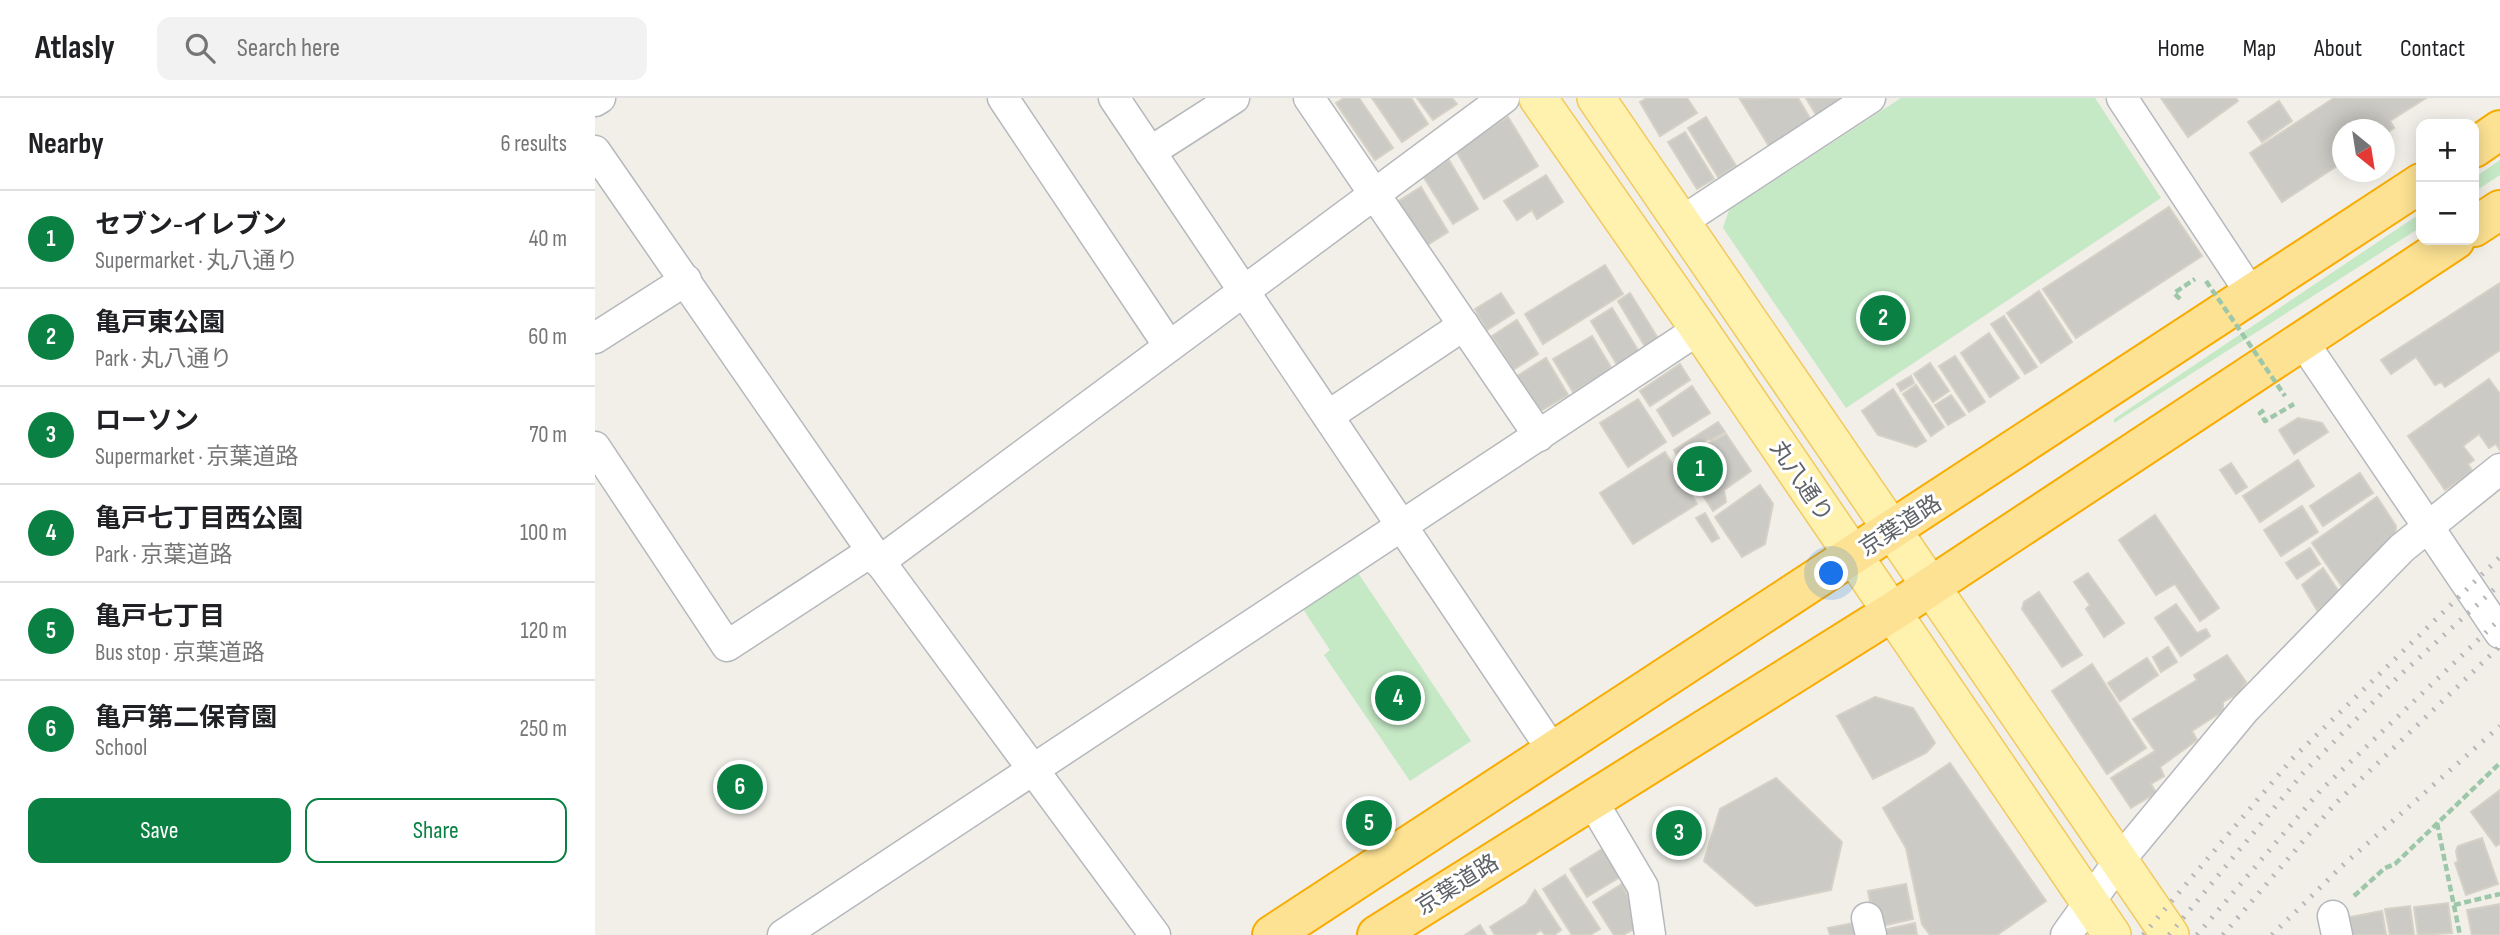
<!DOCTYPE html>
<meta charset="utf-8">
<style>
:root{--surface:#fff;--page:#f2f2f2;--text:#202124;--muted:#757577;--line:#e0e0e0;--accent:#0b8043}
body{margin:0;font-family:"Sofia Sans Condensed","Noto Sans JP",sans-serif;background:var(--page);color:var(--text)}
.controls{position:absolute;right:21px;top:21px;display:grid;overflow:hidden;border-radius:14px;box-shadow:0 4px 18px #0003}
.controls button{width:63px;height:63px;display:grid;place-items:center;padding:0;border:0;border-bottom:2px solid var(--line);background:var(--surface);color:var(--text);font:35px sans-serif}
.compass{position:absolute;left:1737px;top:21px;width:63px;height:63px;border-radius:50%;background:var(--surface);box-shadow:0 4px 18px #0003;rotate:150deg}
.you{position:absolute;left:1237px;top:476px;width:24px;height:24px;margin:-18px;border:5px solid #fff;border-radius:50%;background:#1a73e8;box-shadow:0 0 0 10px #1a73e833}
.badge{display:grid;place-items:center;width:46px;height:46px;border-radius:50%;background:var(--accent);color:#fff;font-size:23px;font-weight:700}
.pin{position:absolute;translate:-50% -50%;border:4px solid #fff;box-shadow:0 2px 7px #0006}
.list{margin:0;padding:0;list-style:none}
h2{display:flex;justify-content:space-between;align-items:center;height:91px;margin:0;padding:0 28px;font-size:30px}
h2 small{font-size:23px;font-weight:400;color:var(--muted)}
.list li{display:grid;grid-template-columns:46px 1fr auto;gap:21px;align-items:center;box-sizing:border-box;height:98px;padding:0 28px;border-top:2px solid var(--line)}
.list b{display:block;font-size:26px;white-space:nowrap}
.list p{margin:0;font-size:23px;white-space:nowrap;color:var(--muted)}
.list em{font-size:23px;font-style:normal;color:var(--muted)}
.actions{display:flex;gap:14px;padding:21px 28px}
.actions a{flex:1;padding:16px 0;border:2px solid var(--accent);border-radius:14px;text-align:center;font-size:24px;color:var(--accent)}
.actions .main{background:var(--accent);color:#fff}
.icon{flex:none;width:38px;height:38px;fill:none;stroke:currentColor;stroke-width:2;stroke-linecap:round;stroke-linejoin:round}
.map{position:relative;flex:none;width:1905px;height:837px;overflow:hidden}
header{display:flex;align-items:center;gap:42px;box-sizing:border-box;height:98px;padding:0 35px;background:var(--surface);border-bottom:2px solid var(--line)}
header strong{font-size:33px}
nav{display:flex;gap:38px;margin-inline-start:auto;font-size:24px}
.search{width:490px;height:63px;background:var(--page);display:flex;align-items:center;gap:18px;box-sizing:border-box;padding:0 24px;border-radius:14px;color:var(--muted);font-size:26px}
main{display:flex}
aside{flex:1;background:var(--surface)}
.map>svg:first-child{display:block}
.green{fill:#c5e8c5}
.building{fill:#cccac5;stroke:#d6d1c6;stroke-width:2}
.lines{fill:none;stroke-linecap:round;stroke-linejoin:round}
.minor-casing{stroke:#b5b8bc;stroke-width:33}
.major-casing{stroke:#f2c960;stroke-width:40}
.highway-casing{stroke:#f9ab00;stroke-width:42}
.path{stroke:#9cc7a9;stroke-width:4.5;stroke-dasharray:7 3.5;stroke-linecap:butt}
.minor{stroke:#fff;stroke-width:30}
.major{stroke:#fff2af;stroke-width:37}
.highway{stroke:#fde293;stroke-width:38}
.rail{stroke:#b6b7b8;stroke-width:5;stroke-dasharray:2 9;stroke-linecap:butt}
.path-bridge{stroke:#9cc7a9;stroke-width:4.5;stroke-dasharray:7 3.5;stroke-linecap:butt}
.labels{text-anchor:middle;stroke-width:6;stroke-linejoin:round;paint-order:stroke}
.street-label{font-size:23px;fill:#5f6368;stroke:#fff}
</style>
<header>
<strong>Atlasly</strong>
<div class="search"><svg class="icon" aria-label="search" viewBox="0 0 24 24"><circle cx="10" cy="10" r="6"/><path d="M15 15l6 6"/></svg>Search here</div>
<nav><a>Home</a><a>Map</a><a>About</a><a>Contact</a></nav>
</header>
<main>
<aside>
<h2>Nearby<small>6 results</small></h2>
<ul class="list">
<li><span class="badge">1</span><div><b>セブン-イレブン</b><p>Supermarket · 丸八通り</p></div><em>40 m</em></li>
<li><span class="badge">2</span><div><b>亀戸東公園</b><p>Park · 丸八通り</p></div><em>60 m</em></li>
<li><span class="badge">3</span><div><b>ローソン</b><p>Supermarket · 京葉道路</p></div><em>70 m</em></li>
<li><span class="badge">4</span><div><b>亀戸七丁目西公園</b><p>Park · 京葉道路</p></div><em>100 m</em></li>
<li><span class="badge">5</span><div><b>亀戸七丁目</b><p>Bus stop · 京葉道路</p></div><em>120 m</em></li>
<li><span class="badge">6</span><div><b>亀戸第二保育園</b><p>School</p></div><em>250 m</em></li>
</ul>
<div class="actions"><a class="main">Save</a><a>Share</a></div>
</aside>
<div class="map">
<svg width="1905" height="837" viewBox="0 0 1905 837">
<rect width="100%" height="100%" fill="#f1efe8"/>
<g class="green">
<polygon points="1306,0 1500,0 1566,100 1251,310 1128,130 1134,112"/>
<polygon points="1905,62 1905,77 1879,94 1879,80"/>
<polygon points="1826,115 1826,129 1519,325 1519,321"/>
<polygon points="763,475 876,643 815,683 729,557 735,552 708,511"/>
</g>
<g class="building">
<polygon points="749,0 764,0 798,50 780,62 741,5"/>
<polygon points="777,0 816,0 833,26 807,44"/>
<polygon points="822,0 857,0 862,6 838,22"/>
<polygon points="1052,0 1092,0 1102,15 1065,38 1045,4"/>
<polygon points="1203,0 1216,22 1174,48 1145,1"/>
<polygon points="1211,0 1249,0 1226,25"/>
<polygon points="1566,0 1641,0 1643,3 1593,39"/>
<polygon points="1739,0 1831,0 1795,23 1799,30 1790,36 1790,32 1748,32 1748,64 1687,104 1655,55"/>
<polygon points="1684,3 1697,23 1667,44 1653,24"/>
<polygon points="913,19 943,68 889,101 860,51"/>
<polygon points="1111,19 1141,68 1123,79 1093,30"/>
<polygon points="1090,34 1119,81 1102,91 1073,44"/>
<polygon points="854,62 883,111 858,126 828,78"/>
<polygon points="951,77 968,104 942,121 937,112 922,122 909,103"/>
<polygon points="826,89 853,134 829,149 802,104"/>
<polygon points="1574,109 1607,158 1481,240 1448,191"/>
<polygon points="1010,167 1028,196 948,246 930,216"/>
<polygon points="1905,185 1905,252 1850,289 1846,284 1840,287 1821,259 1796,276 1786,262"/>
<polygon points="1444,193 1477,244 1446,265 1412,215"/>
<polygon points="906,195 919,215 892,232 880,211"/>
<polygon points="1035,195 1064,242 1051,250 1023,203"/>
<polygon points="1017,210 1046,257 1024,270 996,223"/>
<polygon points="1409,218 1442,269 1430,276 1396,226"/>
<polygon points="922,222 943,256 918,272 897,238"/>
<polygon points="1394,235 1424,280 1395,299 1366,255"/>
<polygon points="997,238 1017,271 978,294 958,261"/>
<polygon points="1360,258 1390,304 1374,314 1344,268"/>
<polygon points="951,260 973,297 944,314 922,278"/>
<polygon points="1335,265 1354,293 1338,304 1319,276"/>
<polygon points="1085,266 1095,282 1055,308 1045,293"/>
<polygon points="1316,278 1319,285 1306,293 1302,286"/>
<polygon points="1894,281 1905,296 1905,352 1901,346 1894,350 1884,336 1868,348 1879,362 1873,366 1878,374 1850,392 1813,338"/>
<polygon points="1321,287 1349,329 1336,338 1308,296"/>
<polygon points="1097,288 1115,315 1078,338 1062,312"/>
<polygon points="1298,291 1331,343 1321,349 1283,337 1267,313"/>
<polygon points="1356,297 1370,317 1353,327 1340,307"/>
<polygon points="1043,301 1071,344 1033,369 1005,325"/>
<polygon points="1703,320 1727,325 1733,334 1699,356 1684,332"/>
<polygon points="1123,324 1130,334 1116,342 1113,341 1086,364 1079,352"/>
<polygon points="1131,336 1156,373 1129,392 1131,404 1118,413 1088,366 1102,357 1101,352"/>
<polygon points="1070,354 1102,406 1038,446 1005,395"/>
<polygon points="1703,362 1719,388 1665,424 1648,398"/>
<polygon points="1636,365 1652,389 1641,396 1625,372"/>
<polygon points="1765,375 1778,395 1728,428 1715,408"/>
<polygon points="1165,387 1178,406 1170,446 1147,459 1120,419"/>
<polygon points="1782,399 1801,428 1800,442 1748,490 1717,445"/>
<polygon points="1707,408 1723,434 1686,458 1669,432"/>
<polygon points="1110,415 1124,440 1117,444 1101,420"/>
<polygon points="1560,417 1624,510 1605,523 1580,486 1561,497 1524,442"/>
<polygon points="1715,450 1725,466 1702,481 1691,465"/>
<polygon points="1728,470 1746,497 1722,512 1707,487"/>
<polygon points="1493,475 1529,525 1509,539 1491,511 1495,507 1479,484"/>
<polygon points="1444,494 1487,557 1467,569 1427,511 1429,504"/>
<polygon points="1581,506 1602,535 1611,531 1615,538 1586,558 1560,520"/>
<polygon points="1573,549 1582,564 1566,574 1558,559"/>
<polygon points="1632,557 1651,584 1644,595 1628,604 1628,613 1597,633 1602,642 1565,669 1569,678 1556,686 1561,695 1536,710 1516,680 1560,653 1538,621 1602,582 1599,577"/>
<polygon points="1552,560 1563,577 1525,603 1513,585"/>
<polygon points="1497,566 1551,650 1512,676 1457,593"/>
<polygon points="1280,599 1318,610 1340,645 1331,655 1278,681 1242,618"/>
<polygon points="1355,665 1451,803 1402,837 1335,837 1327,826 1311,750 1288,710"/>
<polygon points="1181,680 1247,744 1236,792 1161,808 1109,763 1125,711"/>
<polygon points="1905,692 1905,746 1901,748 1876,714"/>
<polygon points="1887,740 1903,786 1871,797 1860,765 1863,763 1861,753 1863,748"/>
<polygon points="1007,751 1025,779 992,799 975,771"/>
<polygon points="970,777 1005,831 995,837 977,837 948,791"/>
<polygon points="1027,786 1038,811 1039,831 1028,837 1019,837 998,804"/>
<polygon points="1311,786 1318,821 1287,828 1282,809 1276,809 1273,793"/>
<polygon points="940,792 966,832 959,837 950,837 946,832 939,837 900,837 895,829 931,806"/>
<polygon points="1853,805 1857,835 1823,837 1819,809"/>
<polygon points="1905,806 1905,837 1877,837 1872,812"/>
<polygon points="1815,808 1819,837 1795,837 1790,811"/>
<polygon points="1787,813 1791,837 1757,837 1755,819"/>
<polygon points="1264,824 1266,837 1235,837 1233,830"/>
<polygon points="1320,825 1322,837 1289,837 1288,832"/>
<polygon points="885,827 891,837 870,837"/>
</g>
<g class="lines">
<defs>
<g id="minor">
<polyline points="408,0 574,248"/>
<polyline points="519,0 958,653"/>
<polyline points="714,0 944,338"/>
<polyline points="1527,0 1657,197"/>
<polyline points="0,3 5,0"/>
<polyline points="0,53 277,453 560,837"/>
<polyline points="555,54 639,0"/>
<polyline points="1086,124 1275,0"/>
<polyline points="0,240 91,182"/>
<polyline points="1708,244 1905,535"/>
<polyline points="733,318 869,227"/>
<polyline points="0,349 132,548 277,453"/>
<polyline points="284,464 909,0"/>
<polyline points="996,701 1048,789 1055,837"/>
<polyline points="1738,818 1742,837"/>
<polyline points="1272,820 1276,837"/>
<polyline points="188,837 1104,231"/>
<polyline points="1471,837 1524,763 1650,611 1807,450 1905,371"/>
</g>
<g id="major">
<polyline points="943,0 1104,231 1517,837"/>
<polyline points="1001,0 1575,837"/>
</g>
<g id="highway">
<polyline points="1879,50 1905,32"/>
<polyline points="1879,129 1905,112"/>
<polyline points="677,837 1826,85"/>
<polyline points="782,837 1297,514 1860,142"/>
</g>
</defs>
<use href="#minor" class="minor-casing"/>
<use href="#major" class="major-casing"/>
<use href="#highway" class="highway-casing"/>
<g class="path">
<polyline points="1585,201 1579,195 1600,181"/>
<polyline points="1669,312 1665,315 1670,323 1699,306"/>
<polyline points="1842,725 1865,837"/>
<polyline points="1759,798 1790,770 1800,766 1905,665"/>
<polyline points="1859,807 1905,796"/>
</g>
<use href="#minor" class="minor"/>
<use href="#major" class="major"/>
<use href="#highway" class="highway"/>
<g class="rail">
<polyline points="1548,837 1697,661 1905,459"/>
<polyline points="1574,837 1708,675 1803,579 1905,486"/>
<polyline points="1602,837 1725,693 1905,521"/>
<polyline points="1628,837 1739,707 1905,548"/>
<polyline points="1677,837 1747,768 1905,628"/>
</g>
<polyline class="path-bridge" points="1611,183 1690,298"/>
</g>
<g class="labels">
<g class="street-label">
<text transform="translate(1207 383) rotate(56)" y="8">丸八通り</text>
<text transform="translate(1305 427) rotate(-33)" y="8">京葉道路</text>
<text transform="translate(862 786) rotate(-32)" y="8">京葉道路</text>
</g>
</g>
</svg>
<div class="controls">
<button>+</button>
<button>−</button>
</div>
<svg class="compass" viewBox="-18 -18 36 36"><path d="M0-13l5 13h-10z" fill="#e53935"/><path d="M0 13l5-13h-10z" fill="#757577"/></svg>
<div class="you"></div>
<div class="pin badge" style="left:1105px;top:371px">1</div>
<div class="pin badge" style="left:1288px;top:220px">2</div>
<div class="pin badge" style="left:1084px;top:735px">3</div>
<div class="pin badge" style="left:803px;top:600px">4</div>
<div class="pin badge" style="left:774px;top:725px">5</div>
<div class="pin badge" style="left:145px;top:689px">6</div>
</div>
</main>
